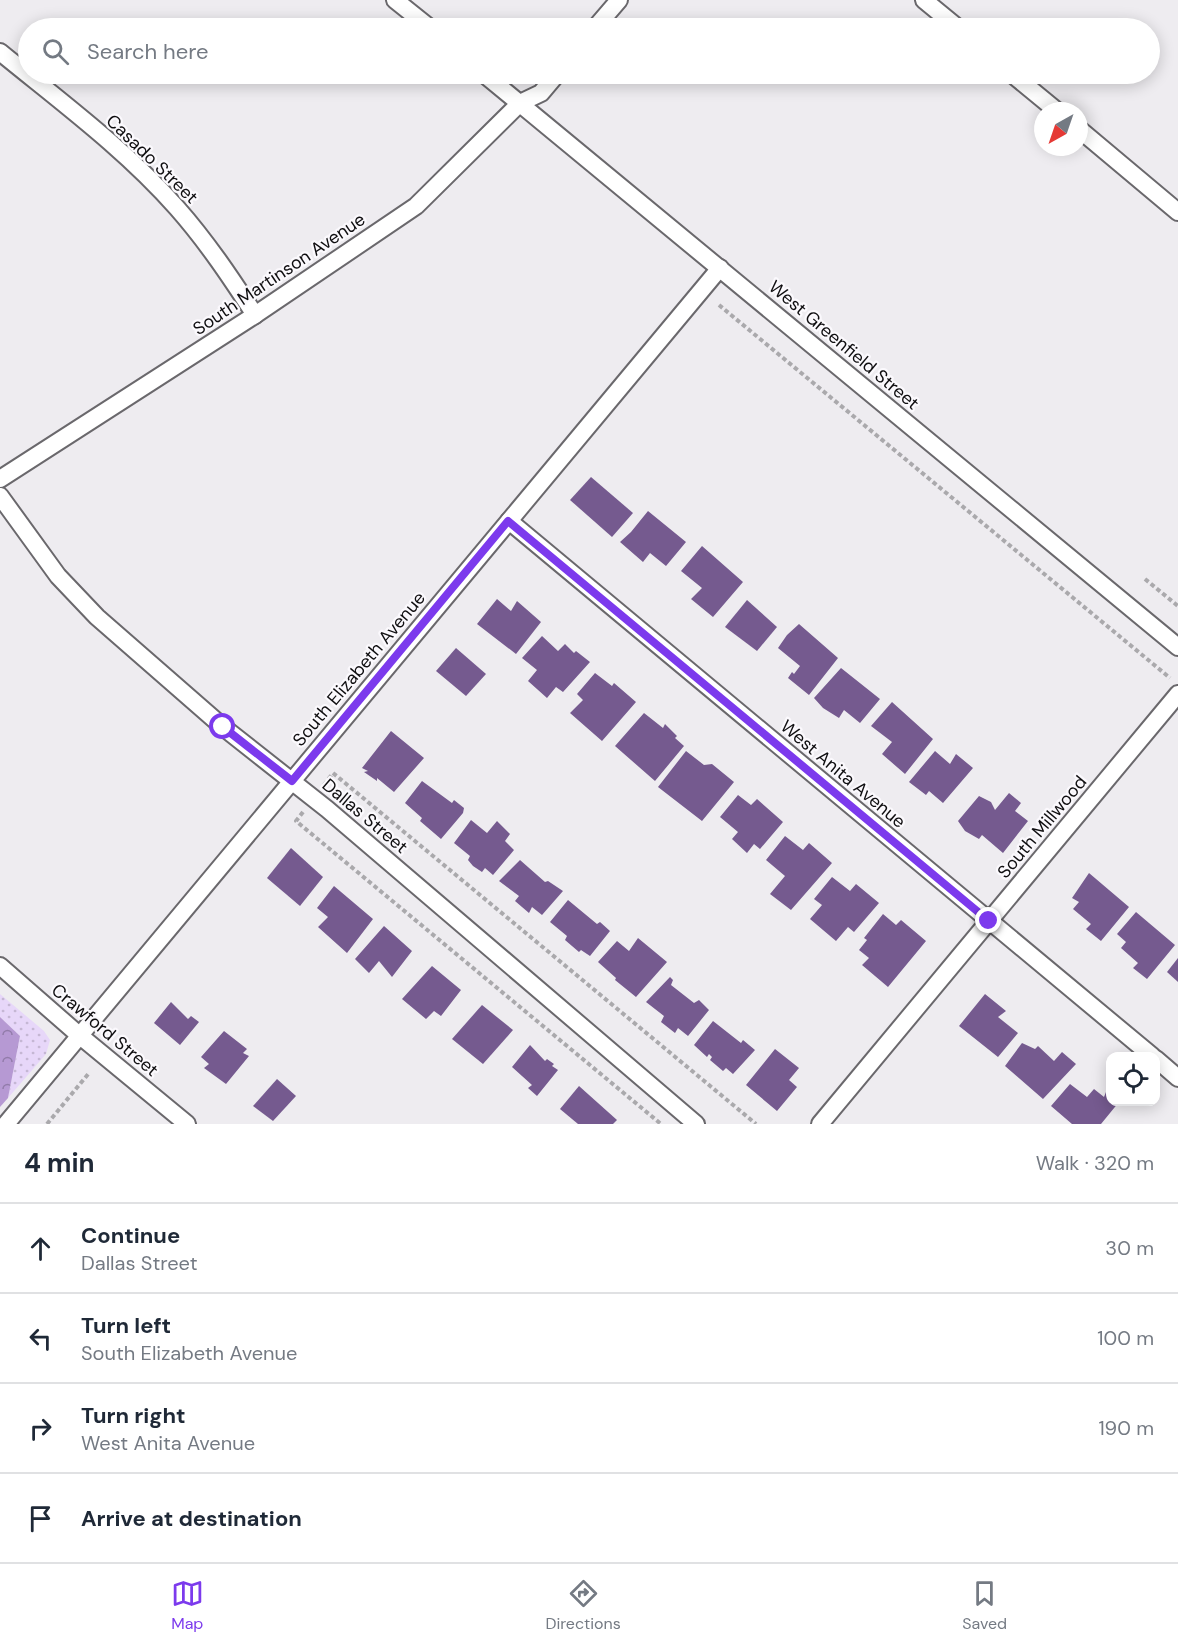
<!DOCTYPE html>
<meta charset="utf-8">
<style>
:root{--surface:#fff;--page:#f2f2f3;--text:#1f2937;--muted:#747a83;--line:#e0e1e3;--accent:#7c3aed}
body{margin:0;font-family:"DM Sans",sans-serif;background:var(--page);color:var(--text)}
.controls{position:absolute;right:18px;bottom:18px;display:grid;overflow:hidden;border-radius:12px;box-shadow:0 3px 15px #0003}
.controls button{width:54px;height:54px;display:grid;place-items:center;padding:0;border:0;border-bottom:2px solid var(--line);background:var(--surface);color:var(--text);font:30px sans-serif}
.compass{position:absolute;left:1034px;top:102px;width:54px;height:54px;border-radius:50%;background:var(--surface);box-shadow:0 3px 15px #0003;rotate:220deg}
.stop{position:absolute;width:18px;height:18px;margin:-14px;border:4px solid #7c3aed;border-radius:50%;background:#fff}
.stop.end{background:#7c3aed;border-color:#fff;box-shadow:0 2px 6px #0008}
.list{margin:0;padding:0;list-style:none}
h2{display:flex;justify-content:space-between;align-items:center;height:78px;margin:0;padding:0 24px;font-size:26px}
h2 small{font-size:20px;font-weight:400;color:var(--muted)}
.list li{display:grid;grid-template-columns:39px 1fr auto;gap:18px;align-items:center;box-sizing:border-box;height:90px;padding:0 24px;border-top:2px solid var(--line)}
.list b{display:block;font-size:22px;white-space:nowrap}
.list p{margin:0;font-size:20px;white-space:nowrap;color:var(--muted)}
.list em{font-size:20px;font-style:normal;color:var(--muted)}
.icon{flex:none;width:33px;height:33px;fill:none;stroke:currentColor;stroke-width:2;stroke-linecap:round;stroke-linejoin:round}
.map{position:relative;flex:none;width:1178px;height:1124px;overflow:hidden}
.search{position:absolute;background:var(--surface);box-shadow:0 3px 15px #0003;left:18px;right:18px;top:18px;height:66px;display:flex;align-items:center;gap:15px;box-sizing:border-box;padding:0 21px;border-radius:33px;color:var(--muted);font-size:22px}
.sheet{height:438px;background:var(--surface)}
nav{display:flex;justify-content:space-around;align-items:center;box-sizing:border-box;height:84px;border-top:2px solid var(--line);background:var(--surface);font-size:16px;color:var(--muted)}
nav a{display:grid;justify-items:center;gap:3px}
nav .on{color:var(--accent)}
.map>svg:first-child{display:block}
.grass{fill:url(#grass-dots)}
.forest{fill:url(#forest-crowns)}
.building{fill:#755a8f}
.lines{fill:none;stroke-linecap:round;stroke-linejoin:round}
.minor-casing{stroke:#6a686c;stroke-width:20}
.path{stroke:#aaa9ac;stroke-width:4;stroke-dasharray:4.5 3;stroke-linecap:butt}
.minor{stroke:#fff;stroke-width:16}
.route{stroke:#7c3aed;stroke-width:8}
.labels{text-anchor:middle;stroke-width:4.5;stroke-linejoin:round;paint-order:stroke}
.street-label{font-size:18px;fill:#0f0e10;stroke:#fbf9fd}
</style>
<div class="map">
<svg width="1178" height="1124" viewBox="0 0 1178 1124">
<defs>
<pattern id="grass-dots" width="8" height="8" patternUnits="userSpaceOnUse" patternTransform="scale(1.5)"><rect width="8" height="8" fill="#e7d7f9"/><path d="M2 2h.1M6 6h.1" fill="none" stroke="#c5b7d4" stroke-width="1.8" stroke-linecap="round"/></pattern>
<pattern id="forest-crowns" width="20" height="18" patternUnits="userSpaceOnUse" patternTransform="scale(1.5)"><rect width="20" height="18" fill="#b699d3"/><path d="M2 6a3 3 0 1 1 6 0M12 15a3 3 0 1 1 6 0" fill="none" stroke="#927baa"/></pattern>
</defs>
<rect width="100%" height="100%" fill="#eeecf0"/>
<polygon class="grass" points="0,994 44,1031 50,1040 46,1054 8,1098 20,1036 0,1017"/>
<polygon class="forest" points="0,1017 20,1036 8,1098 0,1107"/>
<g class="building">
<polygon points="591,477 633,513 612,537 570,500"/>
<polygon points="648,511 686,542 666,566 650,553 643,562 620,542 631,532"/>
<polygon points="702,546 743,582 713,617 691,599 702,588 681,571"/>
<polygon points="497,599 511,611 517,601 541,622 516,654 477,624"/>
<polygon points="747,600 777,627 757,651 725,627"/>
<polygon points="799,624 838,658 809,695 788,678 792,672 794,674 800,666 778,648 787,635"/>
<polygon points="542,636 558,651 565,644 574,653 576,651 590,662 563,692 556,687 547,698 528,681 537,670 522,658"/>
<polygon points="456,648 486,674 466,696 436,671"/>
<polygon points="841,668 880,699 860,723 844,710 839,718 823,708 814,698"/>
<polygon points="595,673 612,686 614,683 636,702 602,741 570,713 583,700 577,694"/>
<polygon points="892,702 933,739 905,774 882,754 892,742 871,726"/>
<polygon points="644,713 663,728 665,724 677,736 675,738 684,746 655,781 615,746"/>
<polygon points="391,731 424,758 394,792 377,778 377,781 364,772 368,771 362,768"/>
<polygon points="686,751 704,765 712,764 734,782 702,821 658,787"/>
<polygon points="935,751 950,764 956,754 973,768 943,803 929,791 926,795 909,782"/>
<polygon points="422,781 452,803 454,800 464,808 463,813 441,839 420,821 422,818 405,803"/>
<polygon points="1009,793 1021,803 1015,811 1028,821 1003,853 982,835 979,839 965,831 958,821 979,796 991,802 995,810"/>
<polygon points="738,795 751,805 757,799 783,822 760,849 754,844 747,853 732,839 738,832 720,817"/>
<polygon points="471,820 487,833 497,821 510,834 505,841 514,850 493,875 485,868 482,872 473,866 468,860 470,856 454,843"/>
<polygon points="785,836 803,850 809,843 832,863 791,910 770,894 785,876 766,860"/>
<polygon points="291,848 323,877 300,906 267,878"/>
<polygon points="520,860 545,882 548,881 563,891 542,915 532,907 529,913 515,901 519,896 499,881"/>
<polygon points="1089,873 1129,907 1101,941 1086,929 1091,924 1073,909 1079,902 1072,898"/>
<polygon points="832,877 850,891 856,884 879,903 854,932 848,927 836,941 810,919 822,905 814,899"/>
<polygon points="334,886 373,919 347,953 318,927 328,917 317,908"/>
<polygon points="568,900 597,924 600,922 610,931 590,956 581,950 579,952 565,940 567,936 550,922"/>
<polygon points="1136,912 1175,945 1147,979 1133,968 1138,963 1121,948 1126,942 1117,934"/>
<polygon points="883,914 896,925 901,920 926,941 888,987 862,965 869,958 859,950 867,940 864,938"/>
<polygon points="384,926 412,951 392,977 379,961 369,973 355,959"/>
<polygon points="638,938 667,962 636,997 615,980 616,978 598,962 617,941 629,951"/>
<polygon points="1178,958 1178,982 1167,972"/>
<polygon points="432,966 461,990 441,1016 434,1011 426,1019 402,999"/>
<polygon points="670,977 673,980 671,985 694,1003 699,1000 709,1010 688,1036 678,1028 675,1033 661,1022 664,1016 646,1002"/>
<polygon points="985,994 1006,1011 998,1017 1018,1033 998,1057 959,1026"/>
<polygon points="171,1002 188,1019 191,1016 199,1022 180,1045 154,1023"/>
<polygon points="482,1005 513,1030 483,1064 452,1039"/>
<polygon points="713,1021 741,1043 743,1040 755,1050 733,1074 726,1068 723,1071 710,1060 712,1057 709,1054 707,1057 694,1045"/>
<polygon points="224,1031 247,1049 243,1053 249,1056 226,1084 204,1068 209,1064 201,1057"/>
<polygon points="1022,1043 1035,1049 1038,1046 1054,1061 1062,1052 1076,1064 1043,1099 1005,1066"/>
<polygon points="530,1045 545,1061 547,1059 554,1064 552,1066 558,1070 537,1096 528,1088 532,1085 512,1067"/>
<polygon points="775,1049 799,1068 789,1080 797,1087 777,1111 746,1085"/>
<polygon points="277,1079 296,1096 273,1121 253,1106"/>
<polygon points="1070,1084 1087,1097 1094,1089 1104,1097 1106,1092 1110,1096 1110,1102 1119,1102 1101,1124 1072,1124 1051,1106"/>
<polygon points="579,1086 617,1120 613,1124 578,1124 560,1109"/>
</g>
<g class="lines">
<defs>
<g id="minor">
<polyline points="395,0 430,28"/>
<polyline points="924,0 958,28"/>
<polyline points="595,28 619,0"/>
<path d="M0 52C61 102 125 149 177 208 207 242 231 278 255 315"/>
<polyline points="484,74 1178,647"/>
<polyline points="1012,74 1057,111"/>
<polyline points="1079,129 1178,212"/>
<polyline points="0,479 255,315 416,206 520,103 541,93 557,74"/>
<polyline points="0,496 58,576 97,617 223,727 327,809 696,1124"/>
<polyline points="509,521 1152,1056"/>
<polyline points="0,966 79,1035 187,1124"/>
<polyline points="1156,1059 1178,1078"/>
<polyline points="6,1124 720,268"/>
<polyline points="820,1124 1178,694"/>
</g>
</defs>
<use href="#minor" class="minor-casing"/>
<g class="path">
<polyline points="719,305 1170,678"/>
<polyline points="1145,579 1178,606"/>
<polyline points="324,785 333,773 756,1124"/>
<polyline points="303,812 296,821 661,1124"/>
<polyline points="47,1124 89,1073"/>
</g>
<use href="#minor" class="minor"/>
</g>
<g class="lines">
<polyline class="route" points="223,727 292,781 508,521 989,921"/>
</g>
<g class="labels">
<g class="street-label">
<text transform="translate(152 159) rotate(44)" y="6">Casado Street</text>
<text transform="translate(279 274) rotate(-34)" y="6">South Martinson Avenue</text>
<text transform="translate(844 345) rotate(40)" y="6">West Greenfield Street</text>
<text transform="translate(359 669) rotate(-50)" y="6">South Elizabeth Avenue</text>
<text transform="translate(843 774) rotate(40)" y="6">West Anita Avenue</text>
<text transform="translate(365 816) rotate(40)" y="6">Dallas Street</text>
<text transform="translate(1042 827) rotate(-50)" y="6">South Millwood</text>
<text transform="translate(105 1030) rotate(40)" y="6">Crawford Street</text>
</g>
</g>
</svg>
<div class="controls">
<button><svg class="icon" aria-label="locate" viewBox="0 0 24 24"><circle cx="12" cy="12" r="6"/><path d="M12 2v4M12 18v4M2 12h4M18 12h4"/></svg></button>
</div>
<svg class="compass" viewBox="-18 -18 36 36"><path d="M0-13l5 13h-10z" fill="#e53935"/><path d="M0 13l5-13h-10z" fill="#747a83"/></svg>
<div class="stop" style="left:223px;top:727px"></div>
<div class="stop end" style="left:989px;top:921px"></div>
<div class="search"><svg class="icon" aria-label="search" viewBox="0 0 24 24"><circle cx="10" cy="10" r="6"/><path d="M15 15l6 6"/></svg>Search here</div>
</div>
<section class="sheet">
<h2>4 min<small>Walk · 320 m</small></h2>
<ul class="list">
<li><svg class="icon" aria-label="ahead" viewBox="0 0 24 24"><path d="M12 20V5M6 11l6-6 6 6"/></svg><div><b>Continue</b><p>Dallas Street</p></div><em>30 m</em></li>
<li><svg class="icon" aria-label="left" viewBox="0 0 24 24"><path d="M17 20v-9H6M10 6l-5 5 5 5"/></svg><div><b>Turn left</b><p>South Elizabeth Avenue</p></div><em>100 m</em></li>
<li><svg class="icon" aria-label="right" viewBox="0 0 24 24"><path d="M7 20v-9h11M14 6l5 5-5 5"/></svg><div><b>Turn right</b><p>West Anita Avenue</p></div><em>190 m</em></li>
<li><svg class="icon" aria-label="arrive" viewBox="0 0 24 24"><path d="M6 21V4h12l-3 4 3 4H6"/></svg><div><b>Arrive at destination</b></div></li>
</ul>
</section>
<nav>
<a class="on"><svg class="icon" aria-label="map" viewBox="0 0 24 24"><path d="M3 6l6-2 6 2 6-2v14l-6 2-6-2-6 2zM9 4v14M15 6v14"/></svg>Map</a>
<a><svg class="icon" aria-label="directions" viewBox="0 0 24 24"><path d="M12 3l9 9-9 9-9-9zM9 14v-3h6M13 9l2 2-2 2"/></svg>Directions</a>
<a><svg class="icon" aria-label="saved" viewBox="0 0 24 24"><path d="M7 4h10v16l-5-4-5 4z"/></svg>Saved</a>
</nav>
